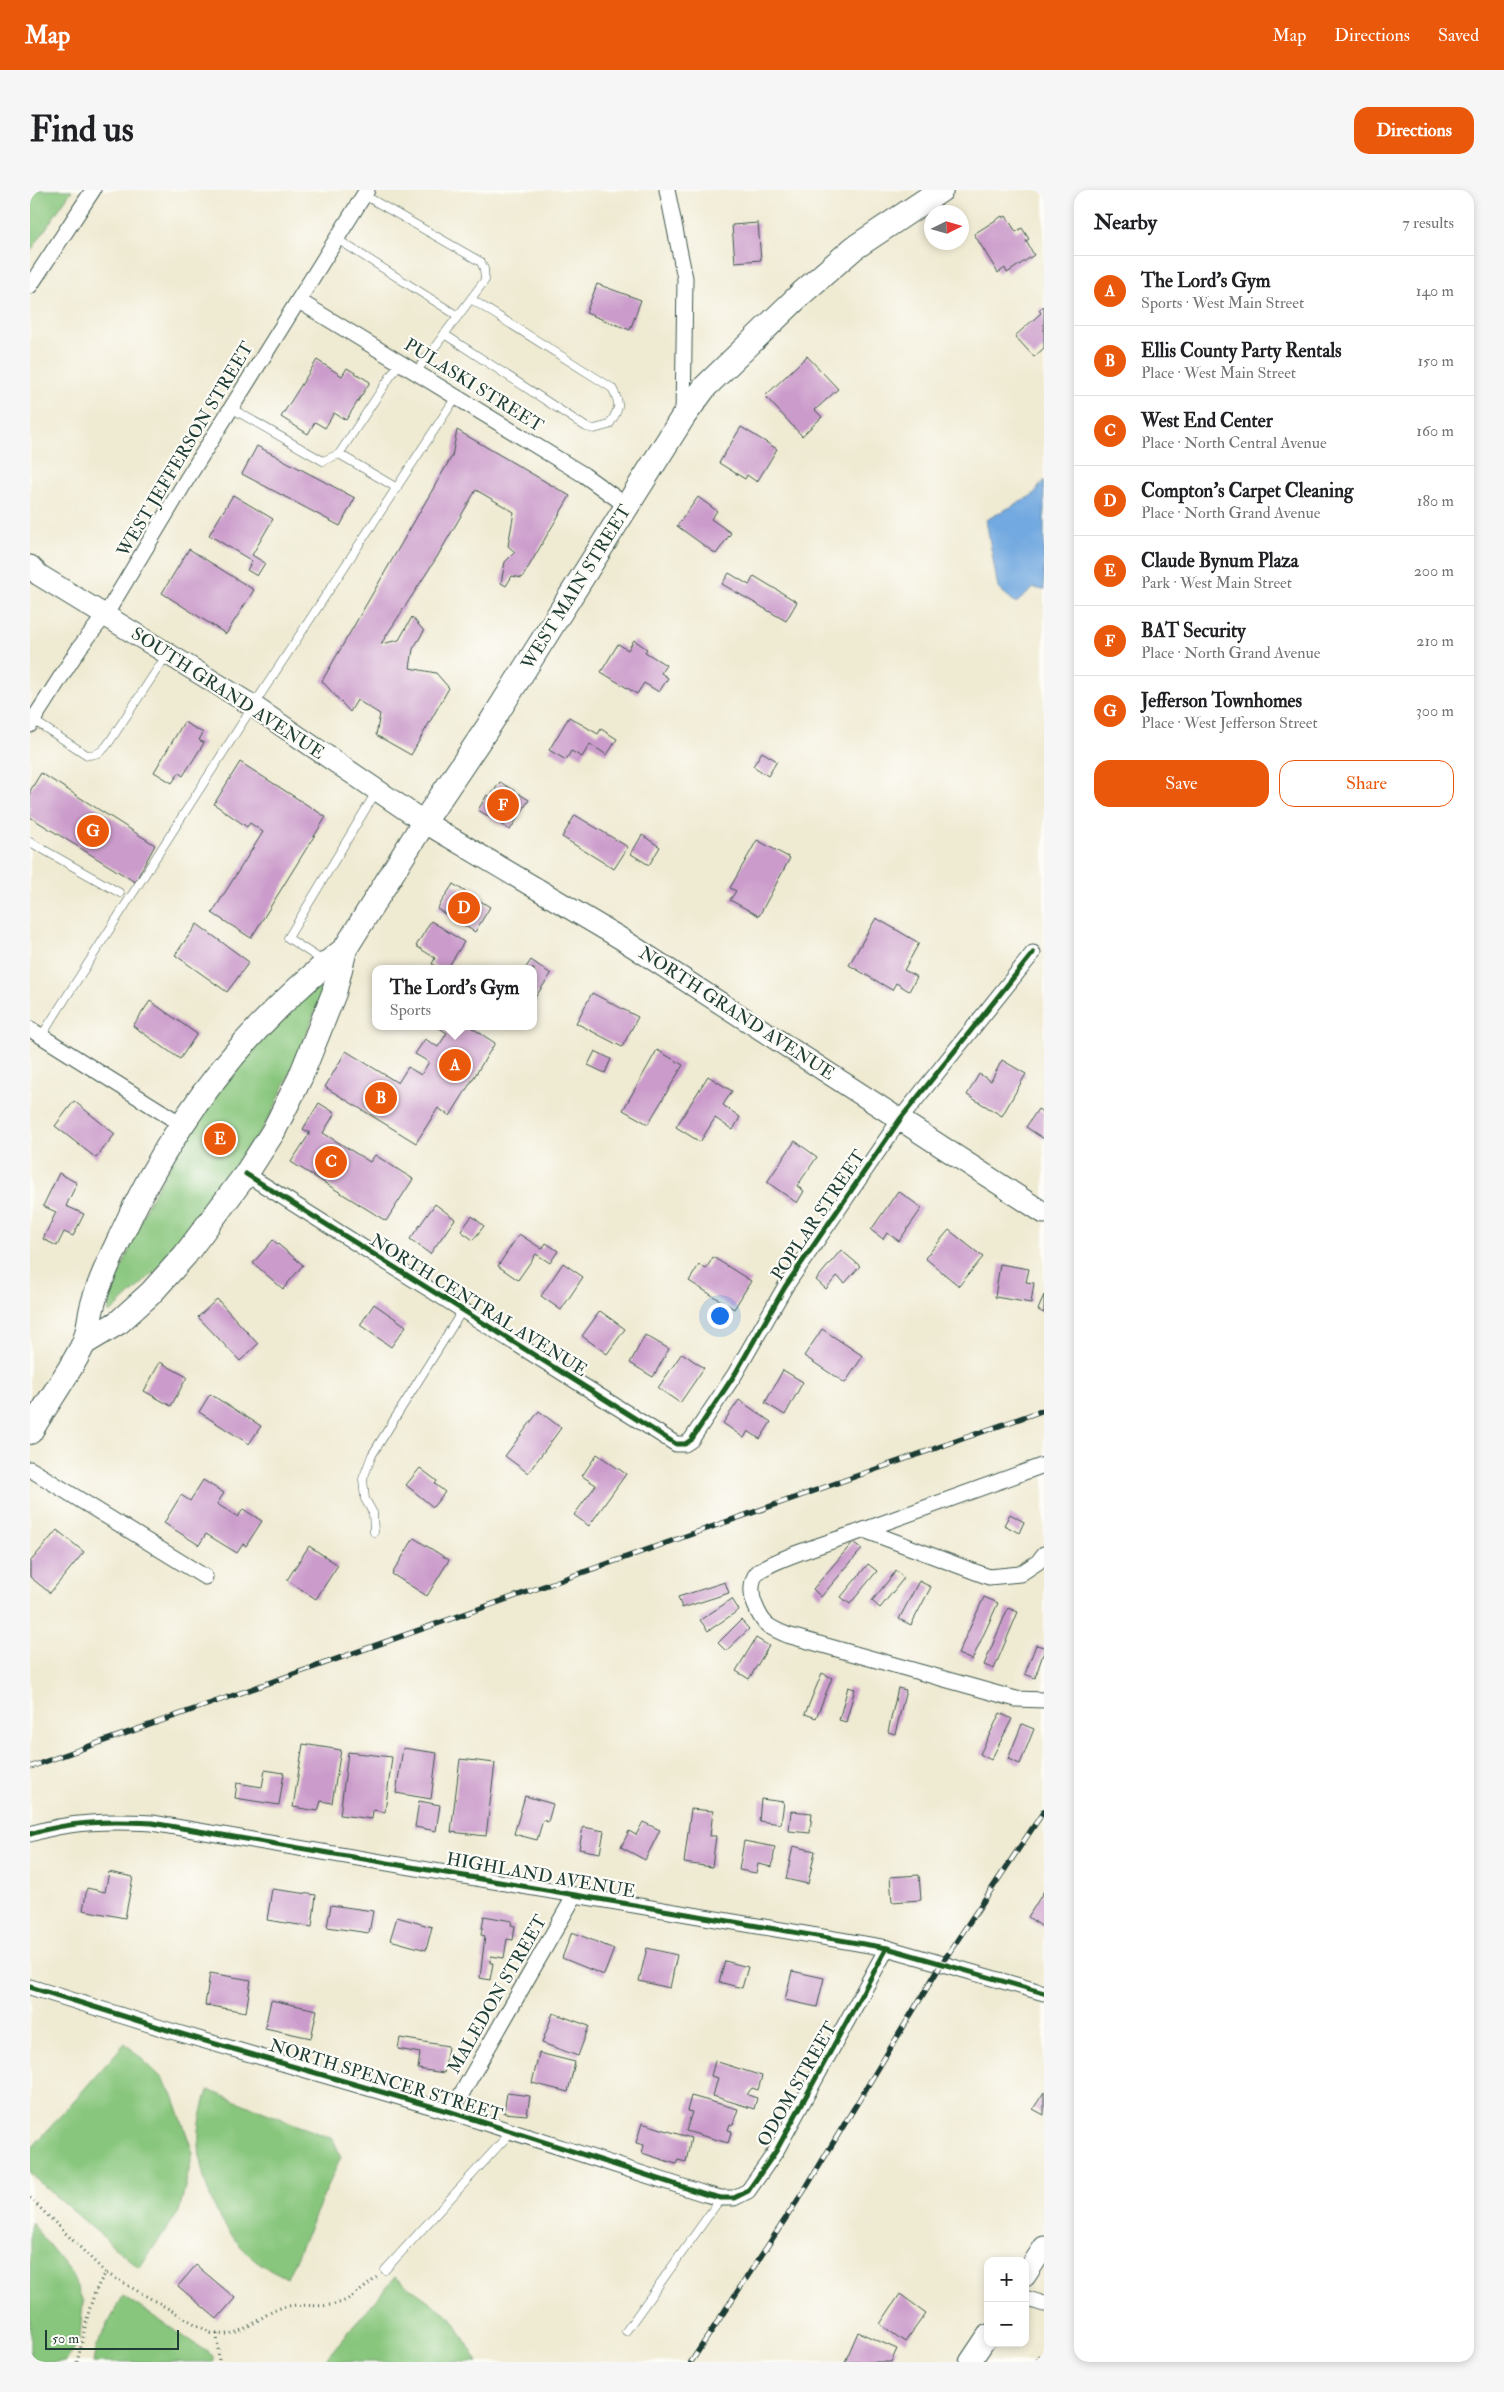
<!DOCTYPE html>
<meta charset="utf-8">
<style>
:root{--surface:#fff;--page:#f6f6f6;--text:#202124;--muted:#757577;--line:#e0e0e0;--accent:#ea580c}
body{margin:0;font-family:"IM FELL Double Pica",serif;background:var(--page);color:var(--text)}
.controls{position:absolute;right:15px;bottom:15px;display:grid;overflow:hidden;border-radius:10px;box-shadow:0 2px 8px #0003}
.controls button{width:45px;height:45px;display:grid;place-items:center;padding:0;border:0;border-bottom:1px solid var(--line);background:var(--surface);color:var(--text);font:25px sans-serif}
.compass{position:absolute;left:894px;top:15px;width:45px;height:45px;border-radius:50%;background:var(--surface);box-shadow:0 2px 8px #0003;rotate:85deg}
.scale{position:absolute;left:15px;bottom:12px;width:134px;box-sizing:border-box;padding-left:5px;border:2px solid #1f3d34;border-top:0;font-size:14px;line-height:18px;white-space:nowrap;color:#1f3d34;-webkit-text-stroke:4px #fdfcf7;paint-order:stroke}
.you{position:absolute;left:689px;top:1125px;width:18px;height:18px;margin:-12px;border:4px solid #fff;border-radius:50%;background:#1a73e8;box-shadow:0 0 0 8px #1a73e833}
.badge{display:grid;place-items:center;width:32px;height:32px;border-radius:50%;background:var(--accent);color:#fff;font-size:16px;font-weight:700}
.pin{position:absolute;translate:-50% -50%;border:2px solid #fff;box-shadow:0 1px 5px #0006}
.popup{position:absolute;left:342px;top:775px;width:165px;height:65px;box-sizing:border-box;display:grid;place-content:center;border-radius:10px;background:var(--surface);filter:drop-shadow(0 1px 4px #0005);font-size:16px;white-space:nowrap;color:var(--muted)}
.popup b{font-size:19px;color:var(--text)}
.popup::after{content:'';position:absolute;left:50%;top:100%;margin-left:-10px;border:10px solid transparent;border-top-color:var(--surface)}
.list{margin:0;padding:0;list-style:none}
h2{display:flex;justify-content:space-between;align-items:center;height:65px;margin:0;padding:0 20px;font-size:21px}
h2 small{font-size:16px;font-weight:400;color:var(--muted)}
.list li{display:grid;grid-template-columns:32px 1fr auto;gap:15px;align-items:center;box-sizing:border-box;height:70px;padding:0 20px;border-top:1px solid var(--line)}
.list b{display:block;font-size:19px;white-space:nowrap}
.list p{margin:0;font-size:16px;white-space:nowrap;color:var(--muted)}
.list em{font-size:16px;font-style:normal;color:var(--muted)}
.actions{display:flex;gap:10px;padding:15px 20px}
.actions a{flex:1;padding:11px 0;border:1px solid var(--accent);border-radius:15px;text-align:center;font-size:18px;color:var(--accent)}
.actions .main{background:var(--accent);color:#fff}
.map{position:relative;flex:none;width:1014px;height:2172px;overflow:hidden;border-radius:15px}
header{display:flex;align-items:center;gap:30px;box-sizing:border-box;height:70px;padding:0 25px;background:var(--accent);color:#fff}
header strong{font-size:24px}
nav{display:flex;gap:28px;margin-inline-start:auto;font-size:18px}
.intro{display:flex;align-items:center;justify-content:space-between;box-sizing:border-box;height:120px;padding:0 30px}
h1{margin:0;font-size:35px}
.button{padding:12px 22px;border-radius:15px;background:var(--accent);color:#fff;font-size:18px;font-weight:700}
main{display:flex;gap:30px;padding:0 30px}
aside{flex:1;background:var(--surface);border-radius:15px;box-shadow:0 2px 8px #0003}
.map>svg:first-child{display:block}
.green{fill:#88c67d;stroke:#548258}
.water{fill:#72a9e0;stroke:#48738a}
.building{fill:#cb9bcb}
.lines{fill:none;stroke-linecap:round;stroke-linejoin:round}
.lane-casing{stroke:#3e574c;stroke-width:9}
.street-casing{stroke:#3e574c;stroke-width:17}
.secondary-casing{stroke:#3e574c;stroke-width:23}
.primary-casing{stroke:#3e574c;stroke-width:26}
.path{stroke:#3e574c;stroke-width:3;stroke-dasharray:1 4;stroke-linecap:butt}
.lane{stroke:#fff;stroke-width:8}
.street{stroke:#fff;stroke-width:15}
.secondary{stroke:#fff;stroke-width:21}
.primary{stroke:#fff;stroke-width:24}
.rail-casing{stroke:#1f3d34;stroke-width:5.5}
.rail{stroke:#fdfcf7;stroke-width:4;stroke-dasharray:11;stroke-linecap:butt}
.cycleway-casing{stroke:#fdfcf7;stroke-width:8}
.cycleway{stroke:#1b5e20;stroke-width:5}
.labels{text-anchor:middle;stroke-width:4.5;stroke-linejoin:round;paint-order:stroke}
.street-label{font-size:18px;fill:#1f3d34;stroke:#fdfcf7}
</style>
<header>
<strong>Map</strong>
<nav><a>Map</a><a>Directions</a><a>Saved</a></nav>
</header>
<div class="intro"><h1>Find us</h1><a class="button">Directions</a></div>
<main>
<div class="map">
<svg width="1014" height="2172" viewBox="0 0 1014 2172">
<rect width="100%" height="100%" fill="#fdfcf7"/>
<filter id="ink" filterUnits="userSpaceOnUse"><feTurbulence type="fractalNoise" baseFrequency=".02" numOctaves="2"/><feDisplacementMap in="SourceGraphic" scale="10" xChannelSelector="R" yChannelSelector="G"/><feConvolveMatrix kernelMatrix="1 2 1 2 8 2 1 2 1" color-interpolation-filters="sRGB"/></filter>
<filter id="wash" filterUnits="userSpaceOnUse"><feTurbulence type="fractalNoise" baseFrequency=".0096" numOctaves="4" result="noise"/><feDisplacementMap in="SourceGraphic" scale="20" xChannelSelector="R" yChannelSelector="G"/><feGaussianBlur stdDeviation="1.12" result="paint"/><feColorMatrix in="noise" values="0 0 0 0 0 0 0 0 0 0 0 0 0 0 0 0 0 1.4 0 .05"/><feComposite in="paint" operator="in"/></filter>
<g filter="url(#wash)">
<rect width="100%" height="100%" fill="#efead2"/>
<g class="green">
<polygon points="0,0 42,0 0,62"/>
<polygon points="293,790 297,791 271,858 242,923 192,1001 131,1076 81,1122 78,1122 80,1108 119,1011 186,900 240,841"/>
<polygon points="95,1853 132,1888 143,1905 163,1963 149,2022 109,2078 0,1984 0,1960"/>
<path d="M178 1900 303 1949 311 1967 257 2088C248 2083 236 2078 227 2071 189 2042 167 1990 169 1942 170 1928 174 1914 178 1900Z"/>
<polygon points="0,2032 41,2082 53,2112 50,2146 36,2172 0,2172"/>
<polygon points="365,2087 421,2127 448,2172 293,2172"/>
<polygon points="93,2106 183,2166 183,2172 63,2172 66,2156"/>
</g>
<polygon class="water" points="1014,290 1014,400 1004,398 986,413 968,398 956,330 1003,305"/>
<g id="blocks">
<g class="building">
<polygon points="972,26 973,28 976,26 986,42 992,38 999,49 996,51 1004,65 977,83 975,78 968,83 944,44"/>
<polygon points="728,33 731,70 705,72 702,35"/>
<polygon points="567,94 611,110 600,140 556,123"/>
<polygon points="1014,116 1014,158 1004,167 985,146 1011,123 1009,120"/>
<polygon points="777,166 808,199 785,220 792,227 772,246 735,206"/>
<polygon points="287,170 312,186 317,178 340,192 316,230 304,223 295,238 285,232 278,244 251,227"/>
<polygon points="711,237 747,259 727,292 717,285 715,289 689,273"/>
<polygon points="427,240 540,306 492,388 482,386 476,396 471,393 475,372 485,362 478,356 484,322 446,300 407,367 358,443 351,454 369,450 382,427 394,441 383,459 380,478 406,483 419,498 381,565 346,545 350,524 327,510 320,522 292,491 422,266"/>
<polygon points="227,256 325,308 310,336 212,284"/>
<polygon points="203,305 243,329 222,365 235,373 227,386 217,380 222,371 179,345"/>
<polygon points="668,307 687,321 681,329 701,343 686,364 647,336"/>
<polygon points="159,359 224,400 196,444 132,403"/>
<polygon points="699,383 719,395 724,386 767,412 756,431 692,394"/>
<polygon points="604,450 617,459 615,462 636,475 631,483 638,488 629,502 614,493 607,504 571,482 588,454 598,460"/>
<polygon points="539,527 568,544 571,539 587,549 577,565 560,554 552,567 541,561 536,570 519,560"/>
<polygon points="154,532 173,543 169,550 174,553 153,586 149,583 142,593 124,582"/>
<polygon points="732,562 747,571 738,586 723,576"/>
<polygon points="210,572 296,627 221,748 182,723 233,642 220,633 217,637 184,614"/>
<polygon points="11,583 125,655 105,692 0,627 0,601"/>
<polygon points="470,592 499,610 480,640 448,620 457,605 460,607"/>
<polygon points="545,625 598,657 584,679 532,647"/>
<polygon points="612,645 630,657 619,675 601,664"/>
<polygon points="727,650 760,668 729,726 700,710 706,701 700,698"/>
<polygon points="423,694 460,717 445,742 407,719"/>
<polygon points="846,728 889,753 874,780 887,787 879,801 866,793 862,800 819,775"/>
<polygon points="401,731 434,752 417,779 410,779 402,774 405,768 386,756"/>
<polygon points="167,734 219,772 197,802 145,765"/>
<polygon points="501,770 521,784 504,809 504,779 495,779"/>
<polygon points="562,803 608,827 592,857 546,833"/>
<polygon points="120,811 167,844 150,869 103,836"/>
<polygon points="406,836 439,836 465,853 420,926 408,918 386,953 295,897 316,861 368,893 378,877 391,885 399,872 385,864 395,849 408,857 417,843"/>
<polygon points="627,860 653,875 618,934 593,920"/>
<polygon points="565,861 581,869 575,883 558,875"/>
<polygon points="972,870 996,884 972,926 937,905 949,884 961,891"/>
<polygon points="678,886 702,901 693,915 710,927 703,940 685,928 670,952 646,937"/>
<polygon points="44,911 85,944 66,968 25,936"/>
<polygon points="289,913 305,923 293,943 340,972 345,965 383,989 356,1031 261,972 280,943 273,939"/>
<polygon points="1008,919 1014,923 1014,949 996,937"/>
<polygon points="765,951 787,967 767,996 774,1001 767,1013 737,992"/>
<polygon points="29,983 47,993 36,1016 54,1024 43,1046 34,1042 27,1056 13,1049 26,1022 13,1016"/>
<polygon points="868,1001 892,1018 869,1051 857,1043 853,1049 841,1040"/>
<polygon points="405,1014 425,1029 400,1064 380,1049"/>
<polygon points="442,1026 454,1036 443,1050 431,1041"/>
<polygon points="919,1040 953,1067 929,1096 895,1068"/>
<polygon points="489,1044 512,1059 516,1053 528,1061 520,1073 506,1064 488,1090 468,1076"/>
<polygon points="243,1050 273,1075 253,1099 223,1073"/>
<polygon points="811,1060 830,1076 815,1093 807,1086 796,1099 786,1090"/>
<polygon points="683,1067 721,1091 704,1119 659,1091 669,1075 676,1079"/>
<polygon points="533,1073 553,1087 531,1120 511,1106"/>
<polygon points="970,1074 999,1079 996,1092 1004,1093 1001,1113 965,1107"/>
<polygon points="1014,1105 1014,1123 1008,1120"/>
<polygon points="187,1109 228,1154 210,1171 168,1127"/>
<polygon points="344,1114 376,1136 361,1157 330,1135"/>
<polygon points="570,1121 595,1139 577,1164 552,1146"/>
<polygon points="792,1139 833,1166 815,1193 774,1166"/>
<polygon points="615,1145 639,1159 623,1187 600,1173"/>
<polygon points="652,1163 674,1178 650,1213 628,1198"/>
<polygon points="130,1172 157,1187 141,1216 114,1201"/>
<polygon points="753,1180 773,1192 755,1225 735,1213"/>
<polygon points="180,1204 231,1236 219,1254 169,1222"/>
<polygon points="709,1210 741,1232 730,1249 718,1241 714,1248 693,1233"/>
<polygon points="509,1221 531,1238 498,1283 475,1266"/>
<polygon points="567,1264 596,1284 559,1336 544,1325 566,1295 552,1286"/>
<polygon points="390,1278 407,1291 405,1294 415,1302 403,1317 376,1295"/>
<polygon points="173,1290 194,1303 187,1314 208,1327 213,1319 232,1331 216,1356 213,1354 207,1363 176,1344 169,1355 134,1333 151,1305 160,1311"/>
<polygon points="980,1324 994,1332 989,1343 974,1335"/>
<polygon points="27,1340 54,1362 20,1403 0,1387 0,1372"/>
<polygon points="384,1348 419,1370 397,1406 362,1384"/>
<polygon points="823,1352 832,1359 791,1407 783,1399"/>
<polygon points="279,1356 308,1375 286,1409 257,1390"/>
<polygon points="838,1374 847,1381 820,1414 811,1407"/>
<polygon points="866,1381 874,1388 850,1418 842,1411"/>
<polygon points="889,1391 901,1397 881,1435 869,1429"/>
<polygon points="695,1392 699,1403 652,1418 648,1407"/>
<polygon points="954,1407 968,1413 942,1470 928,1464"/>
<polygon points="702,1409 709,1420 678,1441 670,1430"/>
<polygon points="978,1418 988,1422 964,1479 954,1475"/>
<polygon points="711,1430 719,1439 696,1461 688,1453"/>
<polygon points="726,1448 739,1456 719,1489 706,1481"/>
<polygon points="1006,1455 1014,1457 1014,1461 1005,1488 995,1484"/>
<polygon points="792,1483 802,1488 786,1528 775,1524"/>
<polygon points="818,1497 825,1499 816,1532 809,1530"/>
<polygon points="868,1498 876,1500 865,1544 858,1542"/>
<polygon points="970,1523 982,1529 961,1570 950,1564"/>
<polygon points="992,1534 1004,1539 990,1574 978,1569"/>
<polygon points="273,1554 311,1560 302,1613 291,1611 288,1621 263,1617"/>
<polygon points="373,1558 407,1563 401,1609 366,1603"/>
<polygon points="318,1562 362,1567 355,1622 343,1620 342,1629 310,1625"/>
<polygon points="430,1569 465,1573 456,1646 421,1642"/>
<polygon points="235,1580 254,1583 249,1615 205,1608 207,1593 232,1597"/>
<polygon points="495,1606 523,1614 518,1632 513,1630 507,1650 484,1644"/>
<polygon points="731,1609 754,1612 751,1634 729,1631"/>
<polygon points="389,1611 410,1615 406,1641 385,1637"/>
<polygon points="661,1619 683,1621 680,1646 686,1646 682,1677 654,1673"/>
<polygon points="761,1621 782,1623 780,1643 759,1641"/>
<polygon points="613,1632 630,1640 615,1670 591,1657 599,1641 606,1645"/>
<polygon points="553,1637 574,1641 570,1663 549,1659"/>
<polygon points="714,1651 745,1657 742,1677 728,1674 726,1683 709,1680"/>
<polygon points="763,1656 785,1661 778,1694 756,1689"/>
<polygon points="79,1682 103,1687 95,1728 53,1720 57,1698 75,1702"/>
<polygon points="889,1685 891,1710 862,1712 860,1687"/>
<polygon points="242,1699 286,1705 282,1737 237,1730"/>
<polygon points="1014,1701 1014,1738 998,1727"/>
<polygon points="301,1715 343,1721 339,1743 297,1737"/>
<polygon points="454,1726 482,1731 481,1735 485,1736 483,1750 477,1749 474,1768 461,1766 460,1773 463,1773 460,1790 450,1788 455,1746 451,1745"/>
<polygon points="367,1727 402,1737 396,1760 360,1750"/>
<polygon points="542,1742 584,1759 574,1785 532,1768"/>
<polygon points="617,1758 647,1765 640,1798 609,1791"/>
<polygon points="695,1771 718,1777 712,1798 689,1792"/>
<polygon points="762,1781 794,1788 787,1817 755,1810"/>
<polygon points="180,1783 221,1790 216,1822 175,1815"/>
<polygon points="241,1810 287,1820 281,1848 235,1838"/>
<polygon points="523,1823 559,1836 548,1866 512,1853"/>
<polygon points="370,1848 418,1856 414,1883 388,1879 390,1863 368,1859"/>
<polygon points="509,1863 545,1872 538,1902 502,1893"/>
<polygon points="685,1871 732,1886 728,1900 722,1898 718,1903 718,1905 727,1908 724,1919 683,1906 688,1888 681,1886"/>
<polygon points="1014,1902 1014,1925 1003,1919"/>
<polygon points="477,1903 500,1906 497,1925 474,1923"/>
<polygon points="661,1906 708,1919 703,1935 700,1934 698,1940 702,1941 698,1953 656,1941 662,1922 657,1921"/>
<polygon points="612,1933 661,1948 656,1972 648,1970 646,1974 612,1963 614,1955 606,1953"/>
<polygon points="166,2075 205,2108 187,2129 148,2096"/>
<polygon points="870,2104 896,2123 875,2152 850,2134"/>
<polygon points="828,2142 867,2159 861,2172 815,2172"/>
<polygon points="1008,2165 1014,2167 1014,2172 1006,2172"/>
</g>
</g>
</g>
<g filter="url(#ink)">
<use href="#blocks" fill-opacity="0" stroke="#3e574c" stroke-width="1"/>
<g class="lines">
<defs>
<g id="lane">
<polyline points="334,5 451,72 454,79 455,90 386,182"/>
<polyline points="307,49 428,126"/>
<path d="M414 144 556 237 564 239 579 235C589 219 592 216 582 198L441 109"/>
<polyline points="201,218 293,271 309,264 370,172"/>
<polyline points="309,264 367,298"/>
<path d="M3 530 57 565C69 565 74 560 80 551L136 466"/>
<polyline points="0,652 90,703"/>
<polyline points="293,771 258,748 346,602"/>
<polyline points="12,845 223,516 426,207"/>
<polyline points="344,1342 343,1323 335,1309 333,1289 342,1265 432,1121"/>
<polyline points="355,2080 482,1941"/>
<polyline points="596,2141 691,2008"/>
</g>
<g id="street">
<polyline points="637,0 655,88 653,227"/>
<polyline points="0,96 63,0"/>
<polyline points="269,111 554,285 597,316"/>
<polyline points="0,535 50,457 76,424 157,289 337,0"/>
<polyline points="0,839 151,934"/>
<polyline points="216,984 646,1254 655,1254 661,1250 705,1184 755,1097 871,928 1003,763"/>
<polyline points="0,1279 175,1387"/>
<polyline points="834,1340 1014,1275"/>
<path d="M1014 1364 1008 1372 990 1384 959 1387 834 1340C811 1349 741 1369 727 1383 720 1391 721 1406 725 1415 733 1435 738 1437 757 1445L986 1509 1014 1510"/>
<path d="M0 1644C41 1631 79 1631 122 1633L857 1758 1014 1803"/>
<polyline points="0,1797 141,1841 421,1922 675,2004 691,2008 704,2008 718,2001 746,1961 857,1758"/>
<polyline points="421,1922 545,1705"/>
<polyline points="995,2108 1014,2114"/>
</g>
<g id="secondary">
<polyline points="0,376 9,385 223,516 394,632 590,748 1014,1023"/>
<polyline points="995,2086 1014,2057"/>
<polyline points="940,2172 958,2145"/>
</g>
<g id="primary">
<polyline points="54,1153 89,1132 121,1103 155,1065 216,984 243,942 270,888 304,803 315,759 394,632 460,534 653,227 675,197 772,103 824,58 911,0"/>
<path d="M0 1242C17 1213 38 1185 53 1155 59 1143 59 1127 63 1114 69 1092 80 1069 90 1048 141 934 216 835 315 759"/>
</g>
</defs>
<use href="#lane" class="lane-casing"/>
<use href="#street" class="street-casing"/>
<use href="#secondary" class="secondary-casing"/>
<use href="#primary" class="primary-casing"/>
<g class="path">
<polyline points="0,2008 76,2083"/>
<polyline points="187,2144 189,2172"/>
<path d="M47 2172C55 2143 58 2107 76 2083L181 2143C212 2149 222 2130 248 2119 266 2111 286 2119 305 2114 320 2111 335 2097 347 2087"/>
</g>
<use href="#lane" class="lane"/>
<use href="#street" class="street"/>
<use href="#secondary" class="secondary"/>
<use href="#primary" class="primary"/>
<defs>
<g id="rail">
<polyline points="0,1577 1014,1220"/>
<polyline points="661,2172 777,1996 912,1773 1014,1621"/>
</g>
</defs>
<use href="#rail" class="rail-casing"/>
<use href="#rail" class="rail"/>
<defs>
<g id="cycleway">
<polyline points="216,984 646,1254 655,1254 661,1250 705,1184 755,1097 871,928 1003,763"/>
<path d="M0 1644C41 1631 79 1631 122 1633L857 1758 1014 1803"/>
<polyline points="0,1797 141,1841 421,1922 675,2004 691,2008 704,2008 718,2001 746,1961 857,1758"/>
</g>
</defs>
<use href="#cycleway" class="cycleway-casing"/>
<use href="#cycleway" class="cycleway"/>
</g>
</g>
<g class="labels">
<g class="street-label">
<text transform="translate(444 195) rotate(32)" y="6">PULASKI STREET</text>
<text transform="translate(155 259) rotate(-59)" y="6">WEST JEFFERSON STREET</text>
<text transform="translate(546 397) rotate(-58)" y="6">WEST MAIN STREET</text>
<text transform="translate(198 503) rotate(33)" y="6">SOUTH GRAND AVENUE</text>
<text transform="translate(707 823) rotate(33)" y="6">NORTH GRAND AVENUE</text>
<text transform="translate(788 1025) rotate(-56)" y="6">POPLAR STREET</text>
<text transform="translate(449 1115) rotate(32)" y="6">NORTH CENTRAL AVENUE</text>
<text transform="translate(511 1685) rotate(10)" y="6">HIGHLAND AVENUE</text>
<text transform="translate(467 1804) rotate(-60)" y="6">MALEDON STREET</text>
<text transform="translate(356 1890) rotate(17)" y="6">NORTH SPENCER STREET</text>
<text transform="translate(767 1894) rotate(-60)" y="6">ODOM STREET</text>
</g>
</g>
</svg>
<div class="controls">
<button>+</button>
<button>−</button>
</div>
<svg class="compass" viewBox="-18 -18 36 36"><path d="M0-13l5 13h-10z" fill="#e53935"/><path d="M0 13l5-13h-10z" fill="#757577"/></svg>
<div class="scale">50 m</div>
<div class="you"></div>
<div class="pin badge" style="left:425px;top:875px">A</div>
<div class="popup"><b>The Lord's Gym</b>Sports</div>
<div class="pin badge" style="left:351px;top:908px">B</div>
<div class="pin badge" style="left:301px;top:972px">C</div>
<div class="pin badge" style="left:434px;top:718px">D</div>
<div class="pin badge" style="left:190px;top:949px">E</div>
<div class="pin badge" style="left:473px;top:615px">F</div>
<div class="pin badge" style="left:63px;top:641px">G</div>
</div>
<aside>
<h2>Nearby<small>7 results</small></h2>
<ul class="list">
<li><span class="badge">A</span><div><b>The Lord's Gym</b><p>Sports · West Main Street</p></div><em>140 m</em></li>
<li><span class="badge">B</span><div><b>Ellis County Party Rentals</b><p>Place · West Main Street</p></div><em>150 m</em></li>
<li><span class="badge">C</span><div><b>West End Center</b><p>Place · North Central Avenue</p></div><em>160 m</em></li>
<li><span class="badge">D</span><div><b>Compton's Carpet Cleaning</b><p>Place · North Grand Avenue</p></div><em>180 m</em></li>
<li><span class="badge">E</span><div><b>Claude Bynum Plaza</b><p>Park · West Main Street</p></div><em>200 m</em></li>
<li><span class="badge">F</span><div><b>BAT Security</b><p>Place · North Grand Avenue</p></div><em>210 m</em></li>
<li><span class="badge">G</span><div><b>Jefferson Townhomes</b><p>Place · West Jefferson Street</p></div><em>300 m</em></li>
</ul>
<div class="actions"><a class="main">Save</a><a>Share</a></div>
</aside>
</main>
